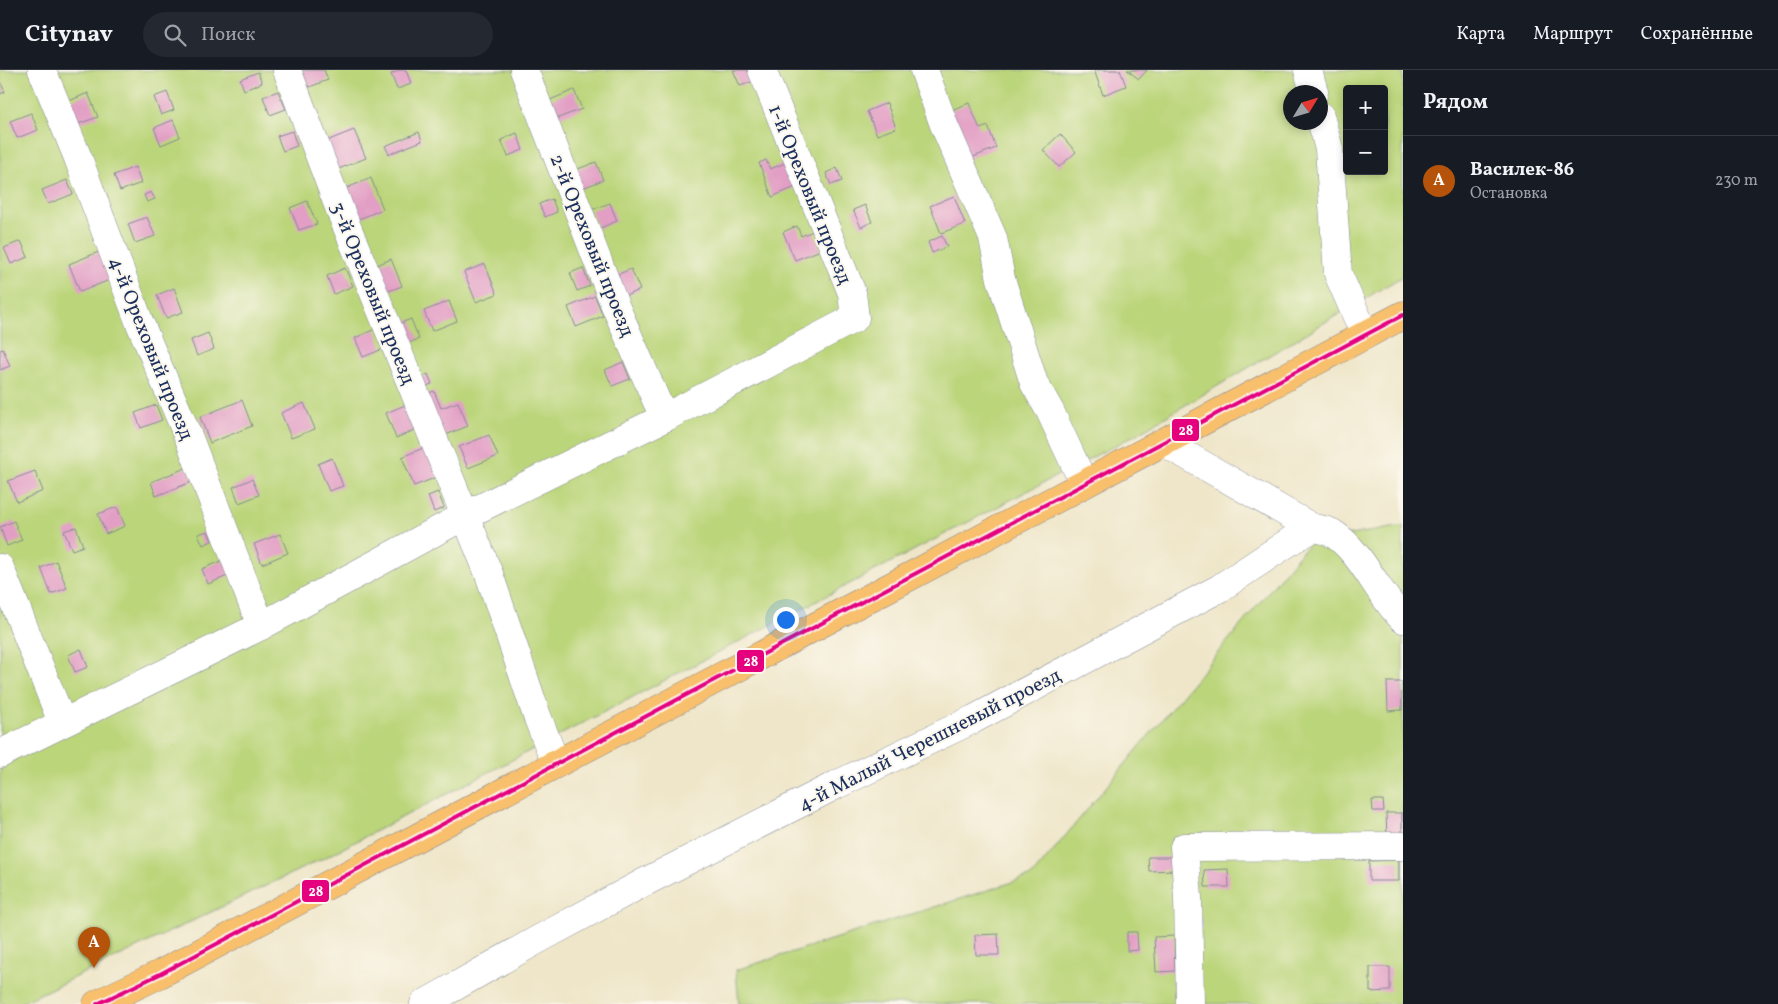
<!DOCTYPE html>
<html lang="ru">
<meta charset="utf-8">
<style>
:root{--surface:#171b24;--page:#242831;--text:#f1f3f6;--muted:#9ea1a6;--line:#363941;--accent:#b45309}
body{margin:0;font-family:Vollkorn,serif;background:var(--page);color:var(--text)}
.controls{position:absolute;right:15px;top:15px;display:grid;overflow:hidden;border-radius:5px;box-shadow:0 2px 8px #0003}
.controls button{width:45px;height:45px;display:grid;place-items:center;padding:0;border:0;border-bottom:1px solid var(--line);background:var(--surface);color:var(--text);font:25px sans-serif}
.compass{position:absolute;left:1283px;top:15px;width:45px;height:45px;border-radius:50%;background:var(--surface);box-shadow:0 2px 8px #0003;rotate:52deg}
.you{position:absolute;left:785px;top:549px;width:18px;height:18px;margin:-12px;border:4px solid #fff;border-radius:50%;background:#1a73e8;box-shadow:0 0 0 8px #1a73e833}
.badge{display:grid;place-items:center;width:32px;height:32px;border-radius:50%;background:var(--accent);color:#fff;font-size:16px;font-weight:700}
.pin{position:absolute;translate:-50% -41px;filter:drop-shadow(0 1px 2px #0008)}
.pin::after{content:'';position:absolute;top:26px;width:18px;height:15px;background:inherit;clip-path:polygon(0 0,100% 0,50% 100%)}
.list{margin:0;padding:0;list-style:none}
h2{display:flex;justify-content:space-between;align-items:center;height:65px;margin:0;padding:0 20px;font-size:21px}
h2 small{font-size:16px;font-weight:400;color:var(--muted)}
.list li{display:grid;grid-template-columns:32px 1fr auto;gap:15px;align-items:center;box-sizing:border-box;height:90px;padding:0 20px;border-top:1px solid var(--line)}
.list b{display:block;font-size:19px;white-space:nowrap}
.list p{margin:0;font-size:16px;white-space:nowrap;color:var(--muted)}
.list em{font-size:16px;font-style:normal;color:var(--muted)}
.icon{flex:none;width:28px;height:28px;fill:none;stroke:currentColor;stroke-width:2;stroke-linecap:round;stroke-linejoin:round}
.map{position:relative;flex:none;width:1403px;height:934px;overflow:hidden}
header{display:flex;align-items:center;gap:30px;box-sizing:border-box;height:70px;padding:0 25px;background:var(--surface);border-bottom:1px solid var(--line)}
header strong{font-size:24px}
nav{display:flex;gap:28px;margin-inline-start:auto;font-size:18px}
.search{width:350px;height:45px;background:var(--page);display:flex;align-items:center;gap:12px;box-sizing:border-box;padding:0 18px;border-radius:28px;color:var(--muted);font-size:19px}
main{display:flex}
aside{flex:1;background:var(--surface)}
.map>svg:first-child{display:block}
.green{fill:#bbd57a;stroke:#6b826c;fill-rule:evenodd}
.building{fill:#e29ec4}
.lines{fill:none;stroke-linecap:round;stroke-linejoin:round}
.minor-casing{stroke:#858a94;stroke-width:29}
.major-casing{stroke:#858a94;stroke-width:29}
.minor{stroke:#fff;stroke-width:28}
.major{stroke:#f8bf6c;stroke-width:28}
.bus-1-casing{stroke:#fbf7ec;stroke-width:8}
.bus-1{stroke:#e5007d;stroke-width:4}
.labels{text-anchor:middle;stroke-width:4;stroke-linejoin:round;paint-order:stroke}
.street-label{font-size:20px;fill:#1b2f5e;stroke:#fbf7ec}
.line-badge{stroke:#fbf7ec;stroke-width:2}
.badge-label{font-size:14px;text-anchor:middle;font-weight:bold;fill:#fff}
</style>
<header>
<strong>Citynav</strong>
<div class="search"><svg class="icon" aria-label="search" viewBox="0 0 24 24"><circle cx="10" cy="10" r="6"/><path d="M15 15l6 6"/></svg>Поиск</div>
<nav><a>Карта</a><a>Маршрут</a><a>Сохранённые</a></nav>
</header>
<main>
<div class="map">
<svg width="1403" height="934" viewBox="0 0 1403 934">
<rect width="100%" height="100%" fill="#fbf7ec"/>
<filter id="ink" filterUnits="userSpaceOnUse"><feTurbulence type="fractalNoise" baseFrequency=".02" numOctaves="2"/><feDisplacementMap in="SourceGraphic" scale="10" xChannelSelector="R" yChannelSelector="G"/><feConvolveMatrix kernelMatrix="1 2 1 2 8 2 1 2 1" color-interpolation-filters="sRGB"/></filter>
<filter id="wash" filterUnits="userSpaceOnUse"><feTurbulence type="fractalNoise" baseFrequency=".0096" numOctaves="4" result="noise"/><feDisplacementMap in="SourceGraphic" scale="20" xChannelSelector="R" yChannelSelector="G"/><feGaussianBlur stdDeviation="1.12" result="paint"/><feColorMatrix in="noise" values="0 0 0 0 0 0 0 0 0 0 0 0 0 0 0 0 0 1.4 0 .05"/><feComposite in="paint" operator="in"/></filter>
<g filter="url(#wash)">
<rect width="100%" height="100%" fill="#efe6c9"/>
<g class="green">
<path d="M0 0H1403V206L1135 365 328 786 19 934H0ZM1347 19H1384V101H1347ZM1290 22H1320V52H1290Z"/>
<polygon points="1403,456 1403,934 739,934 736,900 1032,806 1310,472"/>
</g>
<g id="blocks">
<g class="building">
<polygon points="296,0 324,0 328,10 304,19"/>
<polygon points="400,0 406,0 411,14 397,19 391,4"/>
<polygon points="733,0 753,0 757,10 740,16"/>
<polygon points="1094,0 1120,0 1126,16 1103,25"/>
<polygon points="1127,0 1147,0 1139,9"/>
<polygon points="258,2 262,13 244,20 240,9"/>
<polygon points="0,11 5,22 0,24"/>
<polygon points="574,20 582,39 558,48 550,30"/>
<polygon points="278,21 286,39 270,45 263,27"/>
<polygon points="167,22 174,40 161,45 154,27"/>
<polygon points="88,23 98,47 78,54 69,31"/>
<polygon points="887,33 896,58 877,65 867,41"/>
<polygon points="969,33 980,59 988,56 996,78 968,89 949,41"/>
<polygon points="31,43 38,60 17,68 10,51"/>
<polygon points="173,50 180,67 161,75 154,58"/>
<polygon points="354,60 366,88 336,100 324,72"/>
<polygon points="292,61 297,76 283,81 277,66"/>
<polygon points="419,62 422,71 389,84 385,76"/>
<polygon points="517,63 523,80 508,86 501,70"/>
<polygon points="1060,64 1076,82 1059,97 1043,80"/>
<polygon points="766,90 770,99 788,92 798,116 772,127 759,93"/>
<polygon points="596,92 603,110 580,119 573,101"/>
<polygon points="135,97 141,113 120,121 114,105"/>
<polygon points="837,98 842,111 831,115 826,103"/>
<polygon points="371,108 383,139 354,151 342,120"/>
<polygon points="67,110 73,124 48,134 42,120"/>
<polygon points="151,122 155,129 147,132 144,125"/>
<polygon points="954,126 965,154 941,163 930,136"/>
<polygon points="552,129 557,142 545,147 539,134"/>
<polygon points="307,131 317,154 299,160 290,138"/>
<polygon points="610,133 617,151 598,159 591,140"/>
<polygon points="865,135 872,152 861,157 853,140"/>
<polygon points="147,147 155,166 135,173 128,154"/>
<polygon points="797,156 801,166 813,161 821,180 795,190 783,162"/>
<polygon points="942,166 947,177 932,183 928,172"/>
<polygon points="21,171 28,187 11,194 4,178"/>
<polygon points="101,181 112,209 80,222 69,194"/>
<polygon points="391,189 402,216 381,224 370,198"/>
<polygon points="485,194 497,224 476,232 464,202"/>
<polygon points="345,198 353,216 334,224 327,206"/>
<polygon points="583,198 590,216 577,221 570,203"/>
<polygon points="631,199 640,220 620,228 611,207"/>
<polygon points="174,218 183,242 166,248 157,225"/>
<polygon points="595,226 603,246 576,257 568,237"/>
<polygon points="449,231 457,251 432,261 424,241"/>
<polygon points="411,249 419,269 403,275 396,255"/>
<polygon points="375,259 383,279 363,287 355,268"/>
<polygon points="208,263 214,279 197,286 191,270"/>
<polygon points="3,279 10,296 0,300 0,280"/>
<polygon points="623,292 630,309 612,316 605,300"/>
<polygon points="428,304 432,314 423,317 420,308"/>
<polygon points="434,321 441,338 458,332 468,356 443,366 426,324"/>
<polygon points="242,330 252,356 210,373 200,347"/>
<polygon points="304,333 315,359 291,368 281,343"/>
<polygon points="156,335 162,350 141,358 135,343"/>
<polygon points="405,335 415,360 396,368 386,343"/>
<polygon points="489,365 498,386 468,398 459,377"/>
<polygon points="428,376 440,406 414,416 402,387"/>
<polygon points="332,388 343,416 329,421 318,394"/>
<polygon points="188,397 194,411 156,426 151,412"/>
<polygon points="35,401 43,421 17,432 8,411"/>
<polygon points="252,409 259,425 239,433 233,417"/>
<polygon points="438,422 444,438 434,442 428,426"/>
<polygon points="117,437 125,456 106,464 98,444"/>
<polygon points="14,451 22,470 7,476 0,457"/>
<polygon points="76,457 83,476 72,480 64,461"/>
<polygon points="208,461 212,471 203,475 198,464"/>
<polygon points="280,464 288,483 262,494 254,474"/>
<polygon points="224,490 230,505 208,514 202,499"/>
<polygon points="56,491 67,518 51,524 41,498"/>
<polygon points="81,579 88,597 75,602 68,585"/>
<polygon points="1387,612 1402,612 1402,640 1388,641"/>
<polygon points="1372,730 1383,730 1384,741 1373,741"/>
<polygon points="1386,743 1402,743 1402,769 1387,769"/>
<polygon points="1148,787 1175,787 1175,800 1149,801"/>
<polygon points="1399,790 1399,811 1369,811 1369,791"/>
<polygon points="1228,799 1229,817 1205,817 1204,800"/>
<polygon points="1127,862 1137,862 1138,880 1127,881"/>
<polygon points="998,864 999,885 976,885 975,865"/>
<polygon points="1174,866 1175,901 1156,902 1154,867"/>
<polygon points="1370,897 1390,897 1390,921 1370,922"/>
</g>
</g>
</g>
<g filter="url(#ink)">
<use href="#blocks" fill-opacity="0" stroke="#858a94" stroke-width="1"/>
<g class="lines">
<defs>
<g id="minor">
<polyline points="42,0 78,88 139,251 190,371 261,556"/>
<polyline points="287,0 340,140 489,504 537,646 556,694"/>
<polyline points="524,0 614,233 657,332 666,347"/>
<polyline points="924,0 944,55 993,168 1001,209 1034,313 1050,341 1084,414"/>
<polyline points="1308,0 1314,22"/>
<polyline points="1320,46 1329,79 1338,204 1365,265"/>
<polyline points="1163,372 1313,458"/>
<polyline points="0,498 62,652"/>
<polyline points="0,684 261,556 466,445 666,347 855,248 852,223 762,0"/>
<path d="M424 934 539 869 643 813 836 715 974 649 1120 571 1220 518 1292 470 1313 458C1319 459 1327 460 1332 463 1361 480 1378 525 1403 549"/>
<polyline points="1190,934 1188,827 1184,777 1403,776"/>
</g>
<polyline id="major" points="97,934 160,904 1403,245"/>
</defs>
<use href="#minor" class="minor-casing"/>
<use href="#major" class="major-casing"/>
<use href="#minor" class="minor"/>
<use href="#major" class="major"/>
<defs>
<polyline id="bus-1" points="97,934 160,904 1403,245"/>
</defs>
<use href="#bus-1" class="bus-1-casing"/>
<use href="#bus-1" class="bus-1"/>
</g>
</g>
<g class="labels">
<g class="street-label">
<text transform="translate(811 124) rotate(68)" y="7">1-й Ореховый проезд</text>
<text transform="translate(593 175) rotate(68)" y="7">2-й Ореховый проезд</text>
<text transform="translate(374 223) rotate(68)" y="7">3-й Ореховый проезд</text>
<text transform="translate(152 278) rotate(68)" y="7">4-й Ореховый проезд</text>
<text transform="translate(929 669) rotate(-27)" y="7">4-й Малый Черешневый проезд</text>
</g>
</g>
<g class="line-badge">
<rect x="1171" y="348" width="29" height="24" rx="5" fill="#e5007d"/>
<rect x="736" y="579" width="29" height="24" rx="5" fill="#e5007d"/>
<rect x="301" y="809" width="29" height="24" rx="5" fill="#e5007d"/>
</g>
<g class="badge-label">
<text x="1186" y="365">28</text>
<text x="751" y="596">28</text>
<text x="316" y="826">28</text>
</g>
</svg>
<div class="controls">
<button>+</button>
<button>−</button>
</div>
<svg class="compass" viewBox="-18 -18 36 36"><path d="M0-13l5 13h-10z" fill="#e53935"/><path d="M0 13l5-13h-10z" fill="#9ea1a6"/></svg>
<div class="you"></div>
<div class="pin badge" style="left:94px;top:898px">A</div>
</div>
<aside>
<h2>Рядом<small></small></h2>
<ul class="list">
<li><span class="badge">A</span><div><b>Василек-86</b><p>Остановка</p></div><em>230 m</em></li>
</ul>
</aside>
</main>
